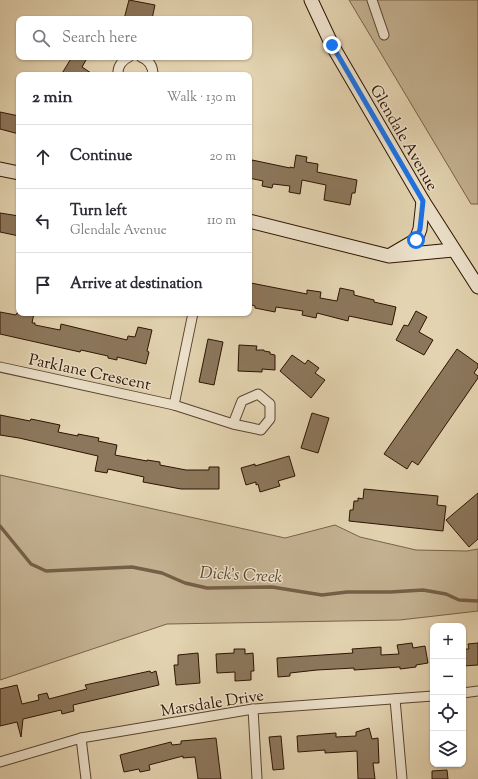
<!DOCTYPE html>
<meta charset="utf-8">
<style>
:root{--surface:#fff;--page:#f2f2f3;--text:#2b2b33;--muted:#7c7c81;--line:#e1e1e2}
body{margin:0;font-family:"Sorts Mill Goudy",serif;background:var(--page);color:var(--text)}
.controls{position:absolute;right:12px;bottom:12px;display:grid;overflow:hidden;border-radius:8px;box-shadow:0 1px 3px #0004}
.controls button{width:36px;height:36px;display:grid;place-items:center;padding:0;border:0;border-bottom:1px solid var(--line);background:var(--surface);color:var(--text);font:20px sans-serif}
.stop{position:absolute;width:12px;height:12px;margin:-9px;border:3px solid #1a73e8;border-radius:50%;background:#fff}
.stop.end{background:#1a73e8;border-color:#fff;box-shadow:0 1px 4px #0008}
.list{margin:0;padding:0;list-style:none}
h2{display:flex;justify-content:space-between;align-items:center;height:52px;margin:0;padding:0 16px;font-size:17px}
h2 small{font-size:13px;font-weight:400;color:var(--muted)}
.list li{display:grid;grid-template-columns:26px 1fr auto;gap:12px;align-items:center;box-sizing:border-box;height:64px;padding:0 16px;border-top:1px solid var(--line)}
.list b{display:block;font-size:15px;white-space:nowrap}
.list p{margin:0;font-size:13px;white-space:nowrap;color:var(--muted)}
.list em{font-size:13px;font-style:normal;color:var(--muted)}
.icon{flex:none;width:22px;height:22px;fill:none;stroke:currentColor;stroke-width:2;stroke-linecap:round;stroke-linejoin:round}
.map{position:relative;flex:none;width:478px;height:779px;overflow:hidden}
.search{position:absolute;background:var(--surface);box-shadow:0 1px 3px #0004;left:16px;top:16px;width:236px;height:44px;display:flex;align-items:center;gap:10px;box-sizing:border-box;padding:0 14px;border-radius:8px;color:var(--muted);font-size:15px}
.panel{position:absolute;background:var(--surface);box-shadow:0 1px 3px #0004;left:16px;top:72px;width:236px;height:244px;border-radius:8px}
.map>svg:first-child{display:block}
.green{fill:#c4b292;stroke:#78624a}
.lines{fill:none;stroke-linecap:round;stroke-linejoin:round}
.stream{stroke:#755f47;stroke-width:3.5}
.building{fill:#8c775c;stroke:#2d1302}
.street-casing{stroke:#5a432e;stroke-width:11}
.secondary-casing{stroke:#2d1302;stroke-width:15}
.street{stroke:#ede2cc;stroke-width:9}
.secondary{stroke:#ede2cc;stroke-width:13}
.route{stroke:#1a73e8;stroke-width:5}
.labels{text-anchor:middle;stroke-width:3;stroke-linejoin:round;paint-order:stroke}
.street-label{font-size:16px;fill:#2d1302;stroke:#ede2cc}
.water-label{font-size:17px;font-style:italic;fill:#5d4630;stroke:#ede2cc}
</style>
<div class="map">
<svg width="478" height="779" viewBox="0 0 478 779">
<rect width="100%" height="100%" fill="#e3d3b0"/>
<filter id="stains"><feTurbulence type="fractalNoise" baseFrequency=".005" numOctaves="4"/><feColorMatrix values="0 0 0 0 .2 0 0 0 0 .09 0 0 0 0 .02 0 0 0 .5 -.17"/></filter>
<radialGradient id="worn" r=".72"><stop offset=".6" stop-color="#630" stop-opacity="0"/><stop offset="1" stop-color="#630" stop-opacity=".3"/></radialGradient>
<g class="green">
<polygon points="349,0 478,0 478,204 471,204"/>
<polygon points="0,475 285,538 335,525 360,537 416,550 467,551 478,549 478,611 400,620 167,624 0,680"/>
</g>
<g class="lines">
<polyline class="stream" points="0,526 31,564 46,571 132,567 162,573 185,583 207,588 272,587 322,595 347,592 390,592 423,590 446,594 459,600 478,601"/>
</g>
<g class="building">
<polygon points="129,0 155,5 152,19 124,19"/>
<polygon points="72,57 82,57 86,60 82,67 94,75 61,75"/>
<polygon points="0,112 19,116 19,134 0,129"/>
<polygon points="296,155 307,157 306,162 318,164 317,172 357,180 355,193 352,193 350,205 324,200 326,185 302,180 300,194 289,192 290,186 273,184 272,188 262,186 263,181 249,178 252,160 290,168 290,167 294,168"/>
<polygon points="0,213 19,216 19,236 0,232"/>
<polygon points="251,283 307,294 307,290 321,292 320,298 337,301 340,288 354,291 354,295 374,300 374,302 396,307 392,325 349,316 348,321 317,313 316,318 302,315 303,311 276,307 275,312 255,308 255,306 249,304 249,291"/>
<polygon points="416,311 427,317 419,332 433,340 424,355 396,340 404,325 408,326"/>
<polygon points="0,312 16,315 17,313 34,313 32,323 35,323 35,325 60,330 61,324 127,340 128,336 135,337 138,327 152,330 147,351 149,352 146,364 117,357 117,360 108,358 108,356 81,350 80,352 0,334"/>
<polygon points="208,339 223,342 214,385 199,382"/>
<polygon points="239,345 257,346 256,350 264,350 264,351 270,352 270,354 275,355 275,370 262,369 262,372 238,371"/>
<polygon points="457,349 478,364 478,367 474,373 478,376 478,378 418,465 412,461 407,469 384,454"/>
<polygon points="292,355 305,364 308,360 319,368 315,373 325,380 311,398 280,371"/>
<polygon points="312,413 329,418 318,453 301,448"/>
<polygon points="0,415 30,421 31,419 60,425 58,432 78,436 78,434 99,438 98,441 117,445 115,455 147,461 147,460 160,462 160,465 186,470 209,470 209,467 219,467 219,489 181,489 143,482 144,477 108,469 107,473 95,471 98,456 19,438 0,435"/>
<polygon points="289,456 295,476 278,481 280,486 260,492 258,484 256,485 256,482 246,485 241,468 255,464 255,466"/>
<polygon points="364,489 438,496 437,505 446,506 443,531 349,521 350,510 353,510 354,501 358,501 358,498 363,499"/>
<polygon points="478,493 478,539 469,547 446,520"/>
<polygon points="412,643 413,648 425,646 428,663 416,665 416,667 400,669 400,667 354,670 354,668 317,670 290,673 290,676 278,677 277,658 353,653 352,649 381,647 381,655 399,654 397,645"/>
<polygon points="478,643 478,665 463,666 463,649 469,649 468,644"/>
<polygon points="234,649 245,649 245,654 253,653 254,671 251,671 251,680 235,681 235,672 217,673 216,654 234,653"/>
<polygon points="198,653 200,683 176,685 174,665 178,665 178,655"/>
<polygon points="150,671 151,673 156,671 159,685 73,705 74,711 62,714 61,710 23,719 21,737 17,722 0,726 0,689 17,685 22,704 39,700 38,695 47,693 49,699 87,689 85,685"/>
<polygon points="369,728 372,739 378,738 379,763 373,763 375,779 358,779 357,751 325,753 325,750 298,752 297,736 336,733 336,737 356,736 356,732"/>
<polygon points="281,736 284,769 273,770 269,737"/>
<polygon points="216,738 221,779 198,779 195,757 183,758 183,756 149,765 150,770 140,772 139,769 124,772 120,755 171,742 172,745 181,744 181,741"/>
<polygon points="447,770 448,779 432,779 432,771"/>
</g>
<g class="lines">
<defs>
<g id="street">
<polyline points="372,0 384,35"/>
<path d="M141 57C149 60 153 66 153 75"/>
<path d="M118 75C117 67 122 60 129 57"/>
<polyline points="0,367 174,405 233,424 261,430 270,419 270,404 258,394 242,401 233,424"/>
<polyline points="174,405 193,313"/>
<polyline points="463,693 478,691"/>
<polyline points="395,699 402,779"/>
<polyline points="253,709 257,779"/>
<polyline points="81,738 86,779"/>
<polyline points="0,762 81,738 253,709 433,696"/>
</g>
<g id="secondary">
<polyline points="311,0 332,45 423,201 478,287"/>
<polyline points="0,169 19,173"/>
<polyline points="249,221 389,256 453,250"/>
<polyline points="392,254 416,240 420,229 423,201"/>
</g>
</defs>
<use href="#street" class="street-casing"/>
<use href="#secondary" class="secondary-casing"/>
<use href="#street" class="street"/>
<use href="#secondary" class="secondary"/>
</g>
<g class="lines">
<polyline class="route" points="332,45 423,201 420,229 416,240"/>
</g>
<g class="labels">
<g class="street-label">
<text transform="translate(405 137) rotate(60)" y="6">Glendale Avenue</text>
<text transform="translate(90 371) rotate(12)" y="6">Parklane Crescent</text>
<text transform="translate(212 702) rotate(-9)" y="6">Marsdale Drive</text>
</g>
<g class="water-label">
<text transform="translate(241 574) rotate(3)" y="6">Dick's Creek</text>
</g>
</g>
<rect width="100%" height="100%" filter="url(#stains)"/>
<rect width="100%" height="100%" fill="url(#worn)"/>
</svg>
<div class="controls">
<button>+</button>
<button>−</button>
<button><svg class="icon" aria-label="locate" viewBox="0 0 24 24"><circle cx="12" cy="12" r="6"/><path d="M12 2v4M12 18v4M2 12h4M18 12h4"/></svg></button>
<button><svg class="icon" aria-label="layers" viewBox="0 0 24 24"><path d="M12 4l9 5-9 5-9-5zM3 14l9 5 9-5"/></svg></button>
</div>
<div class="stop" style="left:416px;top:240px"></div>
<div class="stop end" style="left:332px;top:45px"></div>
<div class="search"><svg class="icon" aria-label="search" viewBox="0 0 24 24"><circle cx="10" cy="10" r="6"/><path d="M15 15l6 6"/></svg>Search here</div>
<section class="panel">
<h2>2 min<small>Walk · 130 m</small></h2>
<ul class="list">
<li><svg class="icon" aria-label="ahead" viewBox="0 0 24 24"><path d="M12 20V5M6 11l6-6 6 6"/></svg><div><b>Continue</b></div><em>20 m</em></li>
<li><svg class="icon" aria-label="left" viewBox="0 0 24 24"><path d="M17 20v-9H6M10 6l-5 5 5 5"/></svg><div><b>Turn left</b><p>Glendale Avenue</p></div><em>110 m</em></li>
<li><svg class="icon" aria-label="arrive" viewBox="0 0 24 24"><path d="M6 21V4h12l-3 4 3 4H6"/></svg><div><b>Arrive at destination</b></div></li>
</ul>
</section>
</div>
